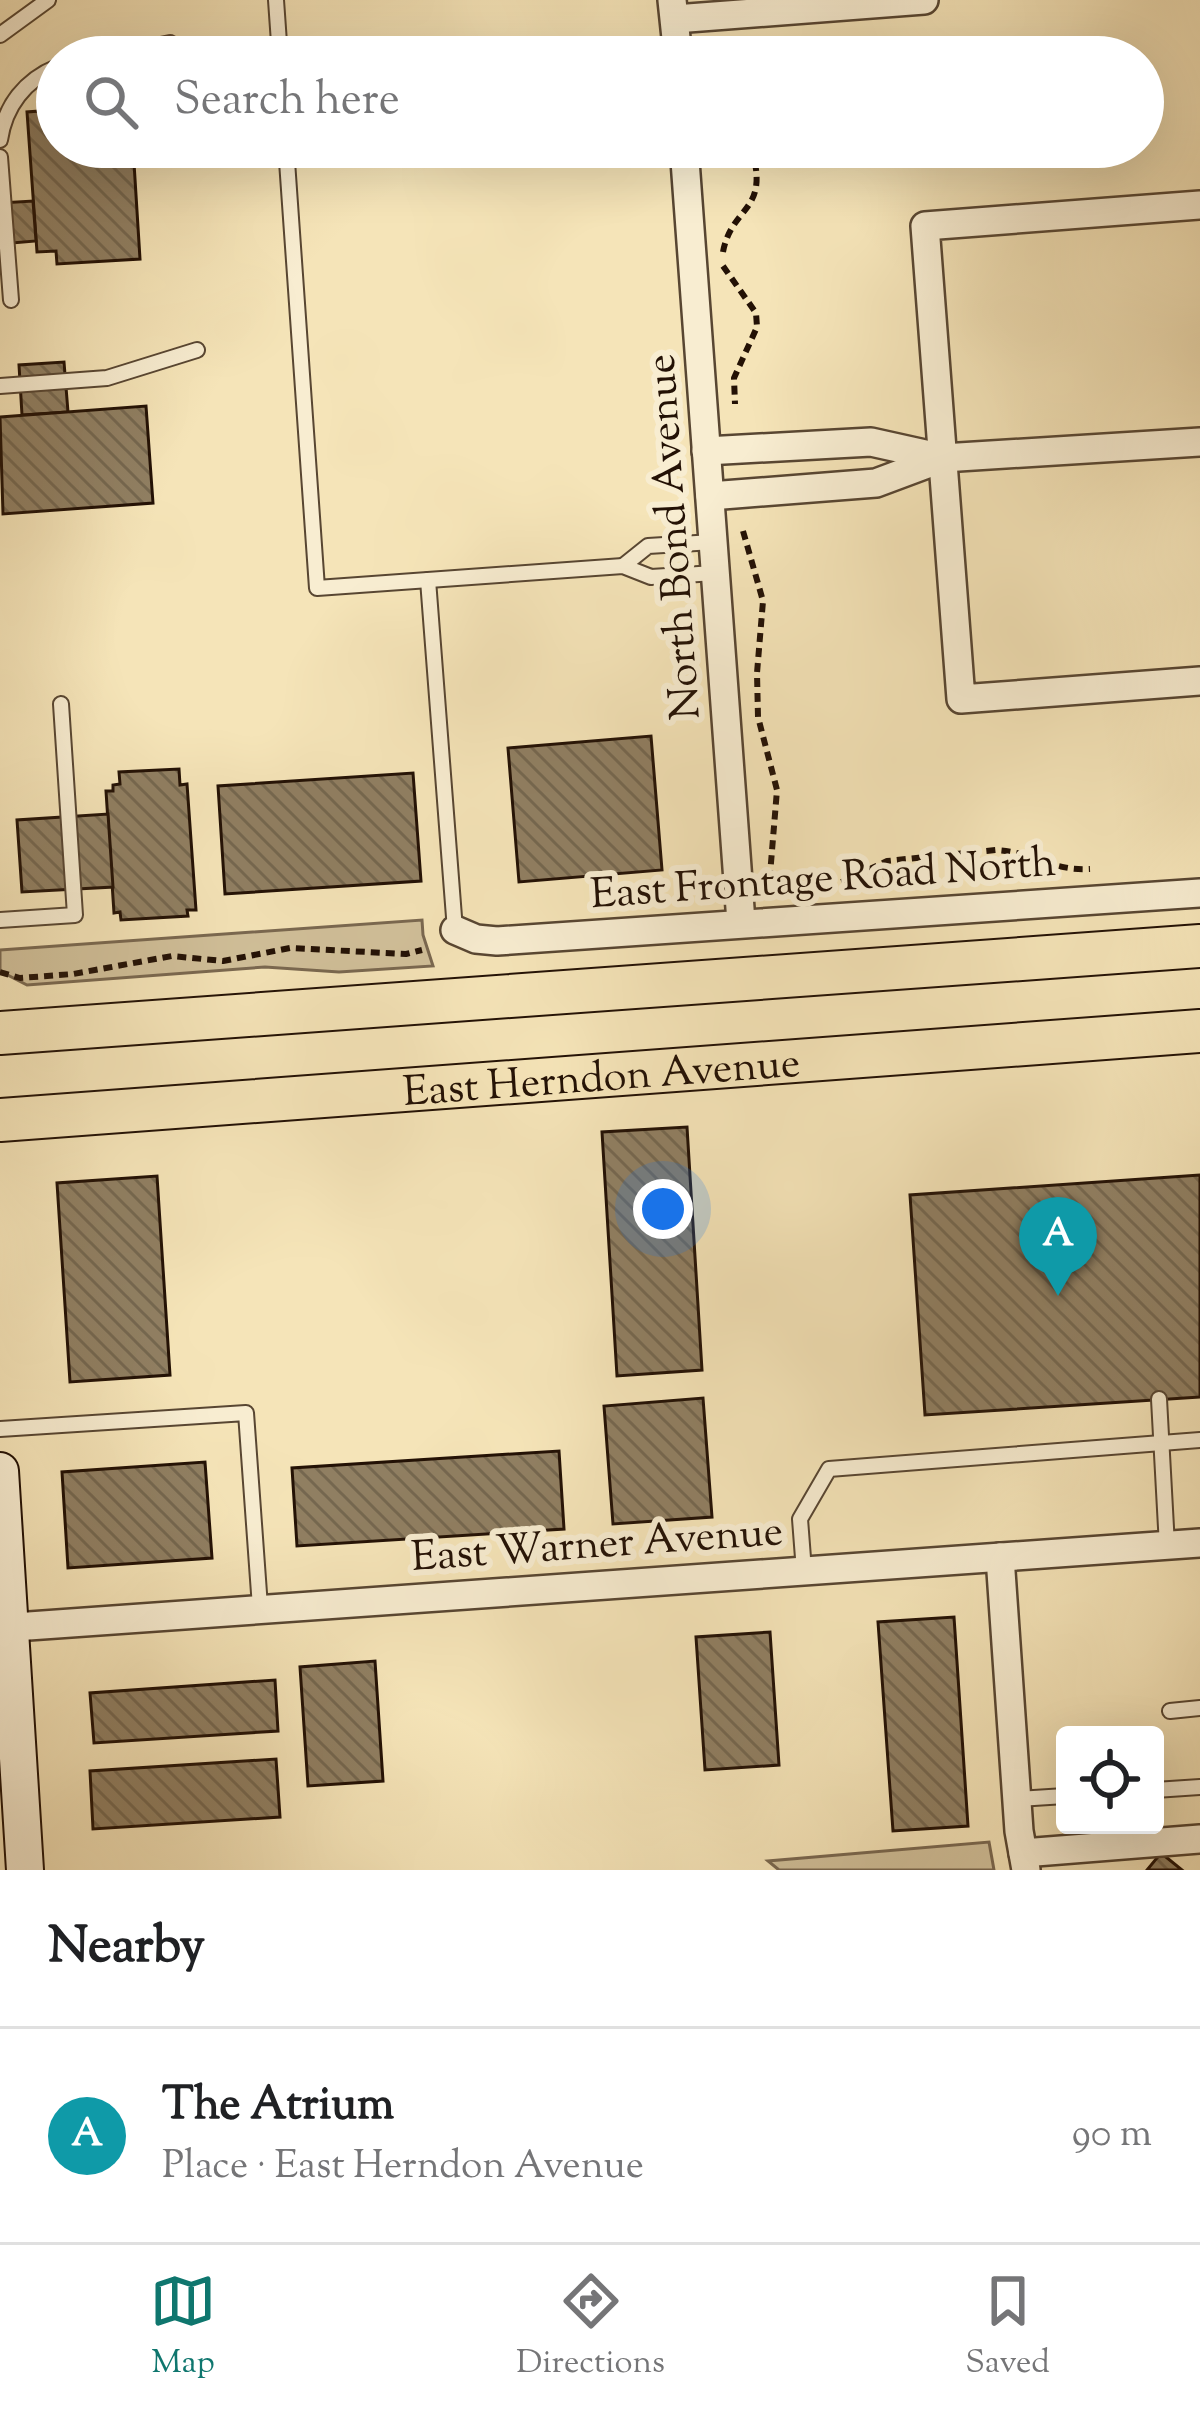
<!DOCTYPE html>
<meta charset="utf-8">
<style>
:root{--surface:#fff;--page:#f2f2f2;--text:#202124;--muted:#757577;--line:#e0e0e0;--accent:#0f766e}
body{margin:0;font-family:"Sorts Mill Goudy",serif;background:var(--page);color:var(--text)}
.controls{position:absolute;right:36px;bottom:36px;display:grid;overflow:hidden;border-radius:12px;box-shadow:0 12px 48px #0002}
.controls button{width:108px;height:108px;display:grid;place-items:center;padding:0;border:0;border-bottom:3px solid var(--line);background:var(--surface);color:var(--text);font:60px sans-serif}
.you{position:absolute;left:663px;top:1209px;width:42px;height:42px;margin:-30px;border:9px solid #fff;border-radius:50%;background:#1a73e8;box-shadow:0 0 0 18px #1a73e833}
.badge{display:grid;place-items:center;width:78px;height:78px;border-radius:50%;background:var(--accent);color:#fff;font-size:39px;font-weight:700}
.pin{position:absolute;translate:-50% -99px;filter:drop-shadow(0 3px 6px #0008)}
.pin::after{content:'';position:absolute;top:63px;width:42px;height:36px;background:inherit;clip-path:polygon(0 0,100% 0,50% 100%)}
.list{margin:0;padding:0;list-style:none}
h2{display:flex;justify-content:space-between;align-items:center;height:156px;margin:0;padding:0 48px;font-size:51px}
h2 small{font-size:39px;font-weight:400;color:var(--muted)}
.list li{display:grid;grid-template-columns:78px 1fr auto;gap:36px;align-items:center;box-sizing:border-box;height:216px;padding:0 48px;border-top:3px solid var(--line)}
.list b{display:block;font-size:45px;white-space:nowrap}
.list p{margin:0;font-size:39px;white-space:nowrap;color:var(--muted)}
.list em{font-size:39px;font-style:normal;color:var(--muted)}
.icon{flex:none;width:66px;height:66px;fill:none;stroke:currentColor;stroke-width:2;stroke-linecap:round;stroke-linejoin:round}
.map{position:relative;flex:none;width:1200px;height:1870px;overflow:hidden}
.search{position:absolute;background:var(--surface);box-shadow:0 12px 48px #0002;left:36px;right:36px;top:36px;height:132px;display:flex;align-items:center;gap:30px;box-sizing:border-box;padding:0 42px;border-radius:66px;color:var(--muted);font-size:45px}
.sheet{height:372px;background:var(--surface)}
nav{display:flex;justify-content:space-around;align-items:center;box-sizing:border-box;height:168px;border-top:3px solid var(--line);background:var(--surface);font-size:33px;color:var(--muted)}
nav a{display:grid;justify-items:center;gap:6px}
nav .on{color:var(--accent)}
.map>svg:first-child{display:block}
.green{fill:#d1c09a;stroke:#7a6850;stroke-width:3}
.building{fill:url(#building-back-hatch);stroke:#231105;stroke-width:3}
.lines{fill:none;stroke-linecap:round;stroke-linejoin:round}
.service-casing{stroke:#584632;stroke-width:18}
.minor-casing{stroke:#584632;stroke-width:32}
.secondary-casing{stroke:#231105;stroke-width:40}
.primary-casing{stroke:#231105;stroke-width:46}
.path{stroke:#231105;stroke-width:6;stroke-dasharray:9 6;stroke-linecap:butt}
.service{stroke:#f8edd1;stroke-width:14}
.minor{stroke:#f8edd1;stroke-width:27}
.secondary{stroke:#f8edd1;stroke-width:36}
.primary{stroke:#f5e4b8;stroke-width:42}
.labels{text-anchor:middle;stroke-width:12;stroke-linejoin:round;paint-order:stroke}
.street-label{font-size:42px;fill:#231105;stroke:#f8edd1}
</style>
<div class="map">
<svg width="1200" height="1870" viewBox="0 0 1200 1870">
<defs>
<pattern id="building-back-hatch" width="6" height="6" patternUnits="userSpaceOnUse" patternTransform="scale(3)"><rect width="6" height="6" fill="#907f62"/><path d="M-1 5l2 2M0 0l6 6M5-1l2 2" fill="none" stroke="#75674f"/></pattern>
</defs>
<rect width="100%" height="100%" fill="#f5e4b8"/>
<filter id="stains"><feTurbulence type="fractalNoise" baseFrequency=".00167" numOctaves="4"/><feColorMatrix values="0 0 0 0 .2 0 0 0 0 .09 0 0 0 0 .02 0 0 0 .5 -.17"/></filter>
<radialGradient id="worn" r=".72"><stop offset=".6" stop-color="#630" stop-opacity="0"/><stop offset="1" stop-color="#630" stop-opacity=".3"/></radialGradient>
<g class="green">
<polygon points="422,920 423,935 433,966 339,972 265,967 27,985 0,971 0,950"/>
<polygon points="989,1842 994,1870 779,1870 768,1861"/>
</g>
<g class="building">
<polygon points="52,94 57,94 57,147 133,147 140,259 57,264 56,251 37,252 27,112 53,110"/>
<polygon points="33,201 36,241 0,244 0,203"/>
<polygon points="64,362 68,412 22,415 19,365"/>
<polygon points="146,406 153,503 3,514 0,417"/>
<polygon points="651,736 662,870 519,882 508,748"/>
<polygon points="179,769 180,785 187,784 196,910 187,910 188,916 121,920 120,912 114,913 106,791 113,791 113,785 120,784 119,772"/>
<polygon points="413,773 421,881 225,894 218,786"/>
<polygon points="108,814 113,887 22,892 17,820"/>
<polygon points="687,1127 702,1370 617,1376 602,1132"/>
<polygon points="1200,1175 1200,1397 925,1415 910,1195"/>
<polygon points="157,1176 170,1375 70,1382 57,1183"/>
<polygon points="703,1398 712,1517 613,1524 604,1406"/>
<polygon points="559,1451 564,1529 297,1546 292,1468"/>
<polygon points="205,1462 212,1558 68,1568 62,1472"/>
<polygon points="954,1617 968,1826 893,1831 878,1622"/>
<polygon points="770,1632 779,1765 705,1770 696,1637"/>
<polygon points="375,1661 383,1781 308,1786 300,1667"/>
<polygon points="275,1680 278,1731 94,1743 90,1693"/>
<polygon points="276,1759 280,1817 93,1829 90,1771"/>
<polygon points="1161,1853 1182,1870 1147,1870"/>
</g>
<g class="lines">
<defs>
<g id="service">
<polyline points="276,0 280,57"/>
<polyline points="0,35 48,0"/>
<polyline points="103,57 170,43"/>
<path d="M0 140C5 106 25 80 57 67"/>
<polyline points="286,147 317,588 623,566 651,577 715,573"/>
<polyline points="0,157 11,300"/>
<polyline points="0,386 107,378 197,350"/>
<polyline points="623,566 648,546 713,542"/>
<polyline points="428,580 455,930"/>
<polyline points="0,920 75,915 61,704"/>
<polyline points="1159,1399 1167,1546"/>
<polyline points="0,1429 246,1413 260,1607"/>
<polyline points="804,1571 800,1519 829,1469 1200,1440"/>
<polyline points="1170,1711 1200,1708"/>
<polyline points="1155,1790 1200,1787"/>
<polyline points="1018,1799 1065,1796"/>
</g>
<g id="minor">
<polyline points="672,0 678,57"/>
<polyline points="675,19 924,0"/>
<polyline points="684,147 741,922"/>
<polyline points="1200,205 925,226 961,699 1200,681"/>
<polyline points="706,451 871,442 943,458 1200,442"/>
<polyline points="710,496 876,483 943,458"/>
<polyline points="455,930 476,939 497,941 1200,893"/>
<polyline points="1000,1557 1019,1831 1026,1870"/>
<polyline points="0,1628 1200,1543"/>
<polyline points="1023,1853 1200,1839"/>
</g>
<polyline id="secondary" points="0,1471 25,1870"/>
<g id="primary">
<polyline points="0,1033 1200,946"/>
<path id="s1" d="M0 1120 1200 1031"/>
</g>
</defs>
<use href="#service" class="service-casing"/>
<use href="#minor" class="minor-casing"/>
<use href="#secondary" class="secondary-casing"/>
<use href="#primary" class="primary-casing"/>
<g class="path">
<polyline points="717,57 718,40"/>
<path d="M723 252C732 204 771 213 751 147"/>
<polyline points="723,266 756,313 757,327 734,378 735,404"/>
<path d="M743 531 763 601 757 673 758 717 777 790 769 887 835 885 887 861 996 850C1032 852 1050 871 1090 869"/>
<polyline points="0,972 20,978 73,974 172,956 223,961 290,948 406,954 422,950"/>
</g>
<use href="#service" class="service"/>
<use href="#minor" class="minor"/>
<use href="#secondary" class="secondary"/>
<use href="#primary" class="primary"/>
</g>
<g class="labels">
<g class="street-label">
<text transform="translate(671 537) rotate(-94)" y="15">North Bond Avenue</text>
<text transform="translate(823 876) rotate(-4)" y="15">East Frontage Road North</text>
<text dy="15" stroke="none"><textPath href="#s1" startOffset="603">East Herndon Avenue</textPath></text>
<text transform="translate(597 1542) rotate(-4)" y="15">East Warner Avenue</text>
</g>
</g>
<rect width="100%" height="100%" filter="url(#stains)"/>
<rect width="100%" height="100%" fill="url(#worn)"/>
</svg>
<div class="controls">
<button><svg class="icon" aria-label="locate" viewBox="0 0 24 24"><circle cx="12" cy="12" r="6"/><path d="M12 2v4M12 18v4M2 12h4M18 12h4"/></svg></button>
</div>
<div class="you"></div>
<div class="pin badge" style="left:1058px;top:1296px;background:#0f9aa8">A</div>
<div class="search"><svg class="icon" aria-label="search" viewBox="0 0 24 24"><circle cx="10" cy="10" r="6"/><path d="M15 15l6 6"/></svg>Search here</div>
</div>
<section class="sheet">
<h2>Nearby<small></small></h2>
<ul class="list">
<li><span class="badge" style="background:#0f9aa8">A</span><div><b>The Atrium</b><p>Place · East Herndon Avenue</p></div><em>90 m</em></li>
</ul>
</section>
<nav>
<a class="on"><svg class="icon" aria-label="map" viewBox="0 0 24 24"><path d="M3 6l6-2 6 2 6-2v14l-6 2-6-2-6 2zM9 4v14M15 6v14"/></svg>Map</a>
<a><svg class="icon" aria-label="directions" viewBox="0 0 24 24"><path d="M12 3l9 9-9 9-9-9zM9 14v-3h6M13 9l2 2-2 2"/></svg>Directions</a>
<a><svg class="icon" aria-label="saved" viewBox="0 0 24 24"><path d="M7 4h10v16l-5-4-5 4z"/></svg>Saved</a>
</nav>
